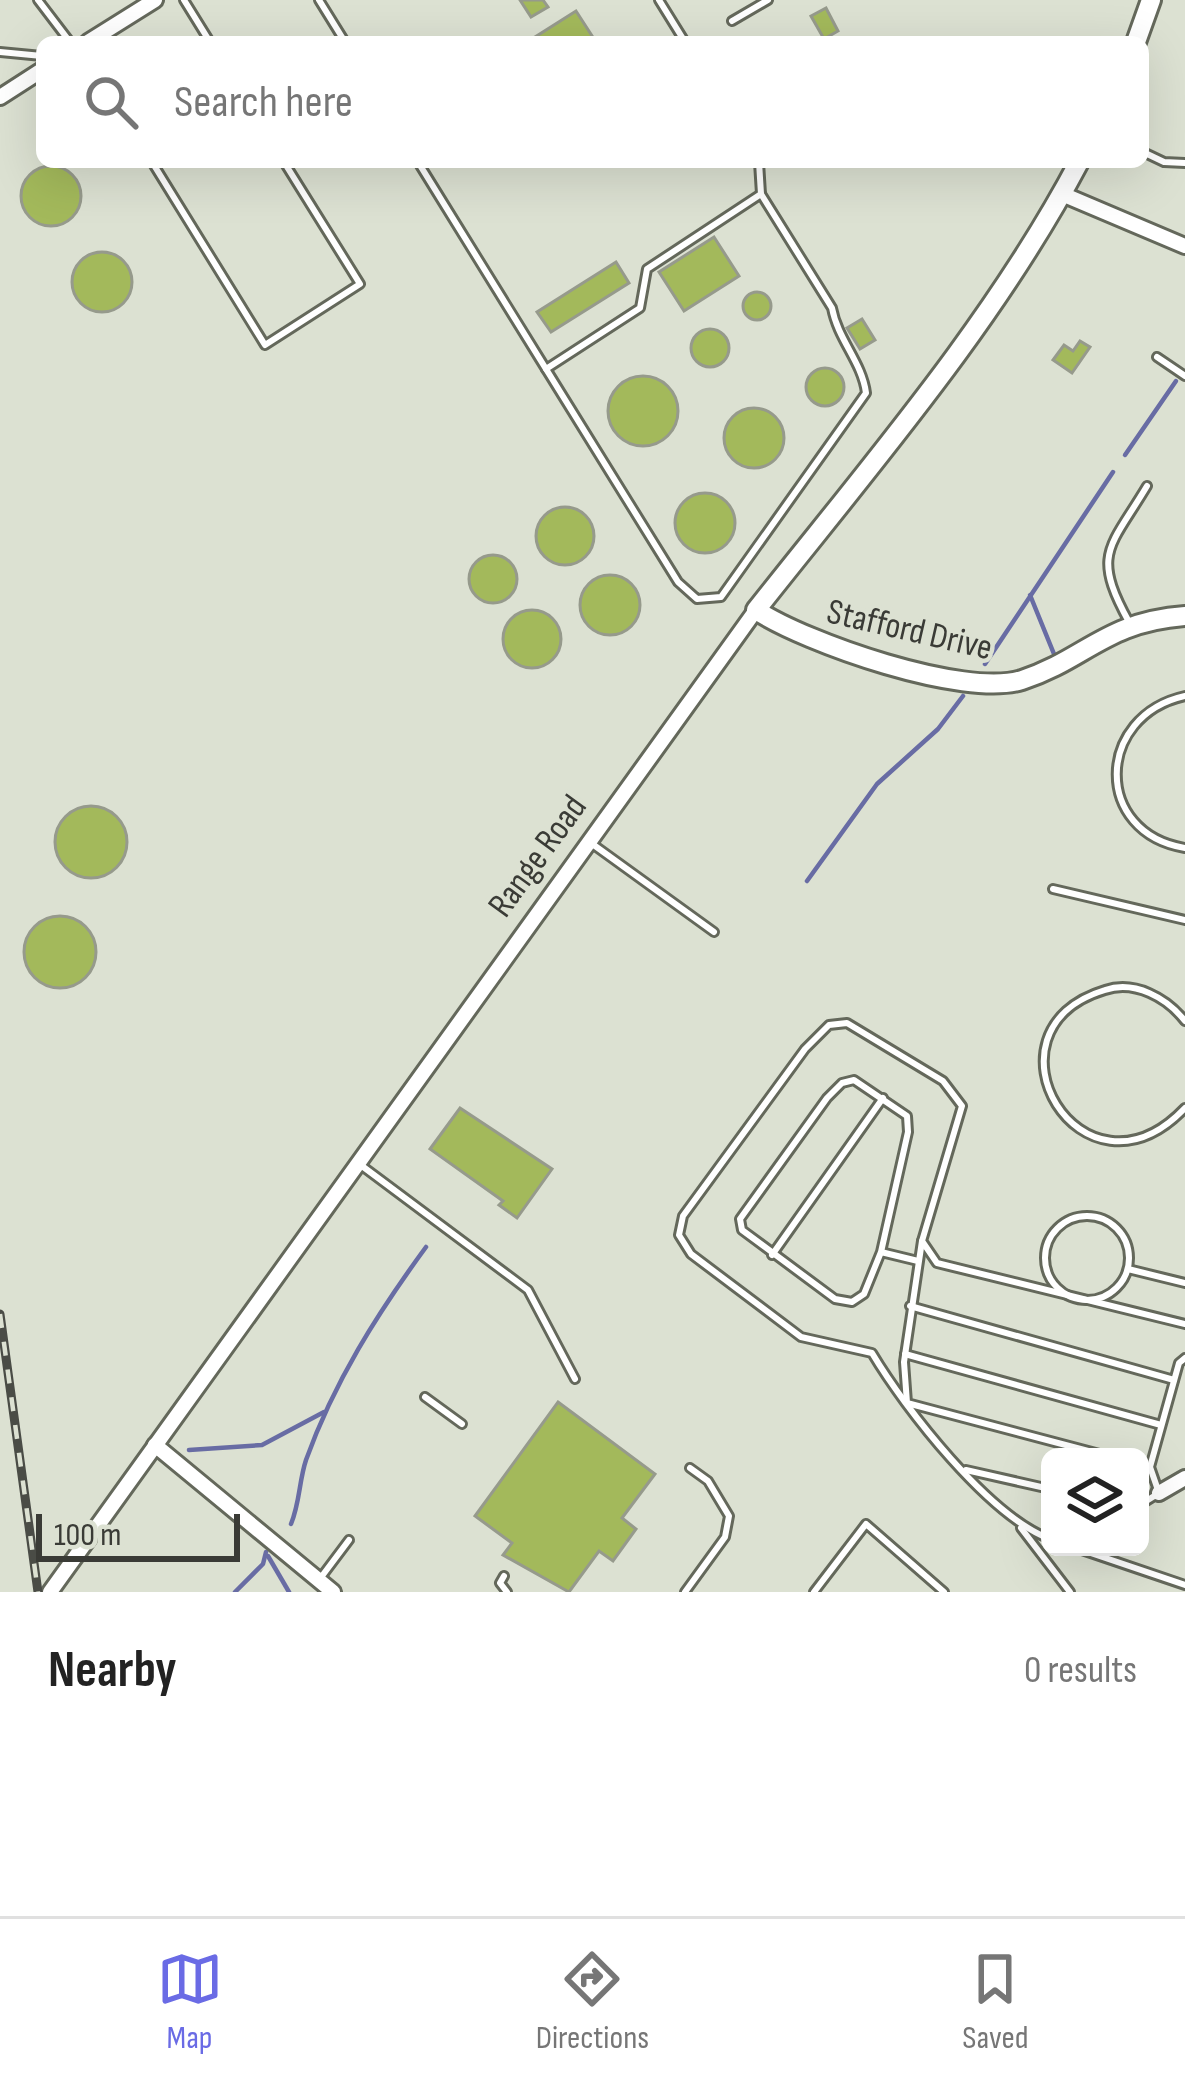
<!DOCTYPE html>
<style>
:root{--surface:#fff;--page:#f2f2f2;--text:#222;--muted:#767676;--line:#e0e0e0;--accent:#6a6be5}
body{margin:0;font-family:"Sofia Sans Condensed",sans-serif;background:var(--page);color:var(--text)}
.controls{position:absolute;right:36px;bottom:36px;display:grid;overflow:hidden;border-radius:18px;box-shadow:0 12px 48px #0002}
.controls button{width:108px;height:108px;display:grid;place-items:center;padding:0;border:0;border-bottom:3px solid var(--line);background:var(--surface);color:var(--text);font:60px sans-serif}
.scale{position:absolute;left:36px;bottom:30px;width:204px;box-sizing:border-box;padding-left:12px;border:6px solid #3a3b36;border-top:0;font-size:33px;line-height:42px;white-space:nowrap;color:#3a3b36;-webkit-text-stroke:9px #dce1d2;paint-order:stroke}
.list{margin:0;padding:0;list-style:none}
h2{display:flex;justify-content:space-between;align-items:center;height:156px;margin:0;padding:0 48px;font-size:51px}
h2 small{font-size:39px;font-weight:400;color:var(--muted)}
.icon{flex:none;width:66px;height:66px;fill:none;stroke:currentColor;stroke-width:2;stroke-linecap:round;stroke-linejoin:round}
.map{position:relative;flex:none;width:1185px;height:1592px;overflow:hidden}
.search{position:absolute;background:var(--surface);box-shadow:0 12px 48px #0002;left:36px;right:36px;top:36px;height:132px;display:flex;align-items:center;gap:30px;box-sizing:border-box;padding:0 42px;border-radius:18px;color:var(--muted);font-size:45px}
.sheet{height:324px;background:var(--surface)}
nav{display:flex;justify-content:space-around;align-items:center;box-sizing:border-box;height:168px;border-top:3px solid var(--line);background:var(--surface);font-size:33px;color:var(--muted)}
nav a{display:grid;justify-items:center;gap:6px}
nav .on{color:var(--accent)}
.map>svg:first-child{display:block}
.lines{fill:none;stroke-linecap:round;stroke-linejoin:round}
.stream{stroke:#686ca4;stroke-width:4.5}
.building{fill:#a3b95b;stroke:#969a8c;stroke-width:3}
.lane-casing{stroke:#64685b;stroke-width:12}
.street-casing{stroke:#64685b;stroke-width:20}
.secondary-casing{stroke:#64685b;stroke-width:24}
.lane{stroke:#fff;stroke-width:6}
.street{stroke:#fff;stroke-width:14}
.secondary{stroke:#fff;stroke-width:18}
.rail-casing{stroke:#4a4c46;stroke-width:9}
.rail{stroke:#dce1d2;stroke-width:4.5;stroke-dasharray:14;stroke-linecap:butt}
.labels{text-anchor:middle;stroke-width:9;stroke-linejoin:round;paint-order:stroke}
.street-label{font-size:36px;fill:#3a3b36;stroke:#dce1d2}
</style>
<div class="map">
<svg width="1185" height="1592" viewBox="0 0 1185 1592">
<rect width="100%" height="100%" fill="#dce1d2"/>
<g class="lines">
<g class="stream">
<polyline points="1125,455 1176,381"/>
<polyline points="1030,595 1054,654"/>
<polyline points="985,664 1113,472"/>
<polyline points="807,881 877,784 938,729 963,696"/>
<polyline points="189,1450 262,1445 324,1412"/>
<path d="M291 1524C300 1502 299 1481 306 1460 334 1382 377 1314 426 1247"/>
<polyline points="268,1556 289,1592"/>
<polyline points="235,1592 263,1564 266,1552"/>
</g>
</g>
<g class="building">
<polygon points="520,0 543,0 548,7 531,17"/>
<polygon points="826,8 838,31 824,39 811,16"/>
<polygon points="576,11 596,42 538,42 535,37"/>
<circle cx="51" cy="196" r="30"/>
<polygon points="714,237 739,276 684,311 659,272"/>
<circle cx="102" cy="282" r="30"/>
<polygon points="616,262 629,283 551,332 537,312"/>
<circle cx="757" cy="306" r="14"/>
<polygon points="862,319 875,340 860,349 847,328"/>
<circle cx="710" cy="348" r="19"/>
<polygon points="1080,341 1090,347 1072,373 1053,360 1064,345 1073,351"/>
<circle cx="825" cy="387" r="19"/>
<circle cx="643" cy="411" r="35"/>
<circle cx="754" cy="438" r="30"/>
<circle cx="705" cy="523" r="30"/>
<circle cx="565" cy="536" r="29"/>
<circle cx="493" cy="579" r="24"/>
<circle cx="610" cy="605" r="30"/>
<circle cx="532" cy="639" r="29"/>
<circle cx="91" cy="842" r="36"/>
<circle cx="60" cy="952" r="36"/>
<polygon points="460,1108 552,1169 517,1218 499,1205 503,1201 430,1149"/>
<polygon points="558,1402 655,1474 622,1518 636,1529 613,1561 599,1551 569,1592 503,1555 512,1543 475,1516"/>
</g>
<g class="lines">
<defs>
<g id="lane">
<polyline points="38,0 70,42"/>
<polyline points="184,0 210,42"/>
<polyline points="319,0 345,42"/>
<polyline points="659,0 685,42"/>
<polyline points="732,21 768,0"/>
<polyline points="0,52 42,56"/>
<polyline points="1143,152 1164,162 1185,163"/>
<polyline points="152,162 265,345 360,284 284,162"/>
<polyline points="418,162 546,369 640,308 647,269 761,194 759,162"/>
<polyline points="1157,357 1185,376"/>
<path d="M546 369 678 582 697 599 721 597 866 393C862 362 838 340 832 308L761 194"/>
<path d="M1129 622C1091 553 1110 548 1147 486"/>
<path d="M1185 696C1095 716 1093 833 1185 848"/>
<polyline points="591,843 714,932"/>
<polyline points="1053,889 1185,920"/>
<path d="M1185 1021C1167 998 1135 980 1105 990 972 1030 1082 1216 1185 1108"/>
<polyline points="358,1163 528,1290 575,1379"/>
<circle cx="1087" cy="1258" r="42"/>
<polyline points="922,1241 904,1362 907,1403 1111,1457"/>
<polyline points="881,1252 864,1294 852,1302 835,1299 742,1230 740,1219 827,1098 842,1083 854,1080 907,1116 908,1132 881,1252 918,1261"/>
<polyline points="772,1255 883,1098"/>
<polyline points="1128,1269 1185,1283"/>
<polyline points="910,1306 1174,1380"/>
<polyline points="905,1354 1161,1425"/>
<polyline points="425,1397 462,1424"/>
<polyline points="966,1470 1050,1489"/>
<polyline points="1140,1505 1159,1493 1150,1467 1179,1363 1185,1358"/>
<polyline points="1021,1528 1070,1592"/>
<path d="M1050 1539C989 1516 906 1410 872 1353L801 1337 691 1254 679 1235 683 1216 805 1049 829 1025 847 1023 943 1081 962 1106 922 1241 937 1263 1185 1324"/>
<polyline points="1073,1547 1185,1585"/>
<polyline points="504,1576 500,1583 507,1592"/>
<polyline points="319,1580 349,1540"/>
<polyline points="685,1592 725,1537 729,1516 708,1481 690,1468"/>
<polyline points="814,1592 866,1524 944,1592"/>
</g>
<g id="street">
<polyline points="88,42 155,0"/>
<polyline points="0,97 42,70"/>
<polyline points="1062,194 1185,246"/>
<polyline points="155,1445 333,1592"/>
<polyline points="1159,1493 1185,1478"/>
<polyline points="50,1592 756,610"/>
</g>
<g id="secondary">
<polyline points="1136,42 1151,0"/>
<path d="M1079 162C994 323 869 467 756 610 806 643 964 698 1022 680 1086 659 1105 622 1185 616"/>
</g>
</defs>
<use href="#lane" class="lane-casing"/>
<use href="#street" class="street-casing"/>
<use href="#secondary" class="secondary-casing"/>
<use href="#lane" class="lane"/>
<use href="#street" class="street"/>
<use href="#secondary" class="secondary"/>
<defs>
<polyline id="rail" points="0,1314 38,1592"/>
</defs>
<use href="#rail" class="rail-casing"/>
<use href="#rail" class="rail"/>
</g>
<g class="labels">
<g class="street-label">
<text transform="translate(910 628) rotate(13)" y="13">Stafford Drive</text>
<text transform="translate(536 855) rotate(-54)" y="13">Range Road</text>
</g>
</g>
</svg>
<div class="controls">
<button><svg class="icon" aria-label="layers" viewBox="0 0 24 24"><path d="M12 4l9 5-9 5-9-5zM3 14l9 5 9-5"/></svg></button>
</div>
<div class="scale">100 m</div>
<div class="search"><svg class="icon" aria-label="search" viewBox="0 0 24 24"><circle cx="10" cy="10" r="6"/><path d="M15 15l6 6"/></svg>Search here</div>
</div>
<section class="sheet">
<h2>Nearby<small>0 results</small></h2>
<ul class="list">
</ul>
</section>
<nav>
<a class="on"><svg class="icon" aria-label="map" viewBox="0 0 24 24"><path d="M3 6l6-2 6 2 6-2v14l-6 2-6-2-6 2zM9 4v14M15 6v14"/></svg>Map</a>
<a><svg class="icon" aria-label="directions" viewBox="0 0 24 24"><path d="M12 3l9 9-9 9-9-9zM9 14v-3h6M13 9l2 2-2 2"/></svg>Directions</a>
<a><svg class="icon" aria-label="saved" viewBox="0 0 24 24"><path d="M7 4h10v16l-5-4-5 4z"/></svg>Saved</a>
</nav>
